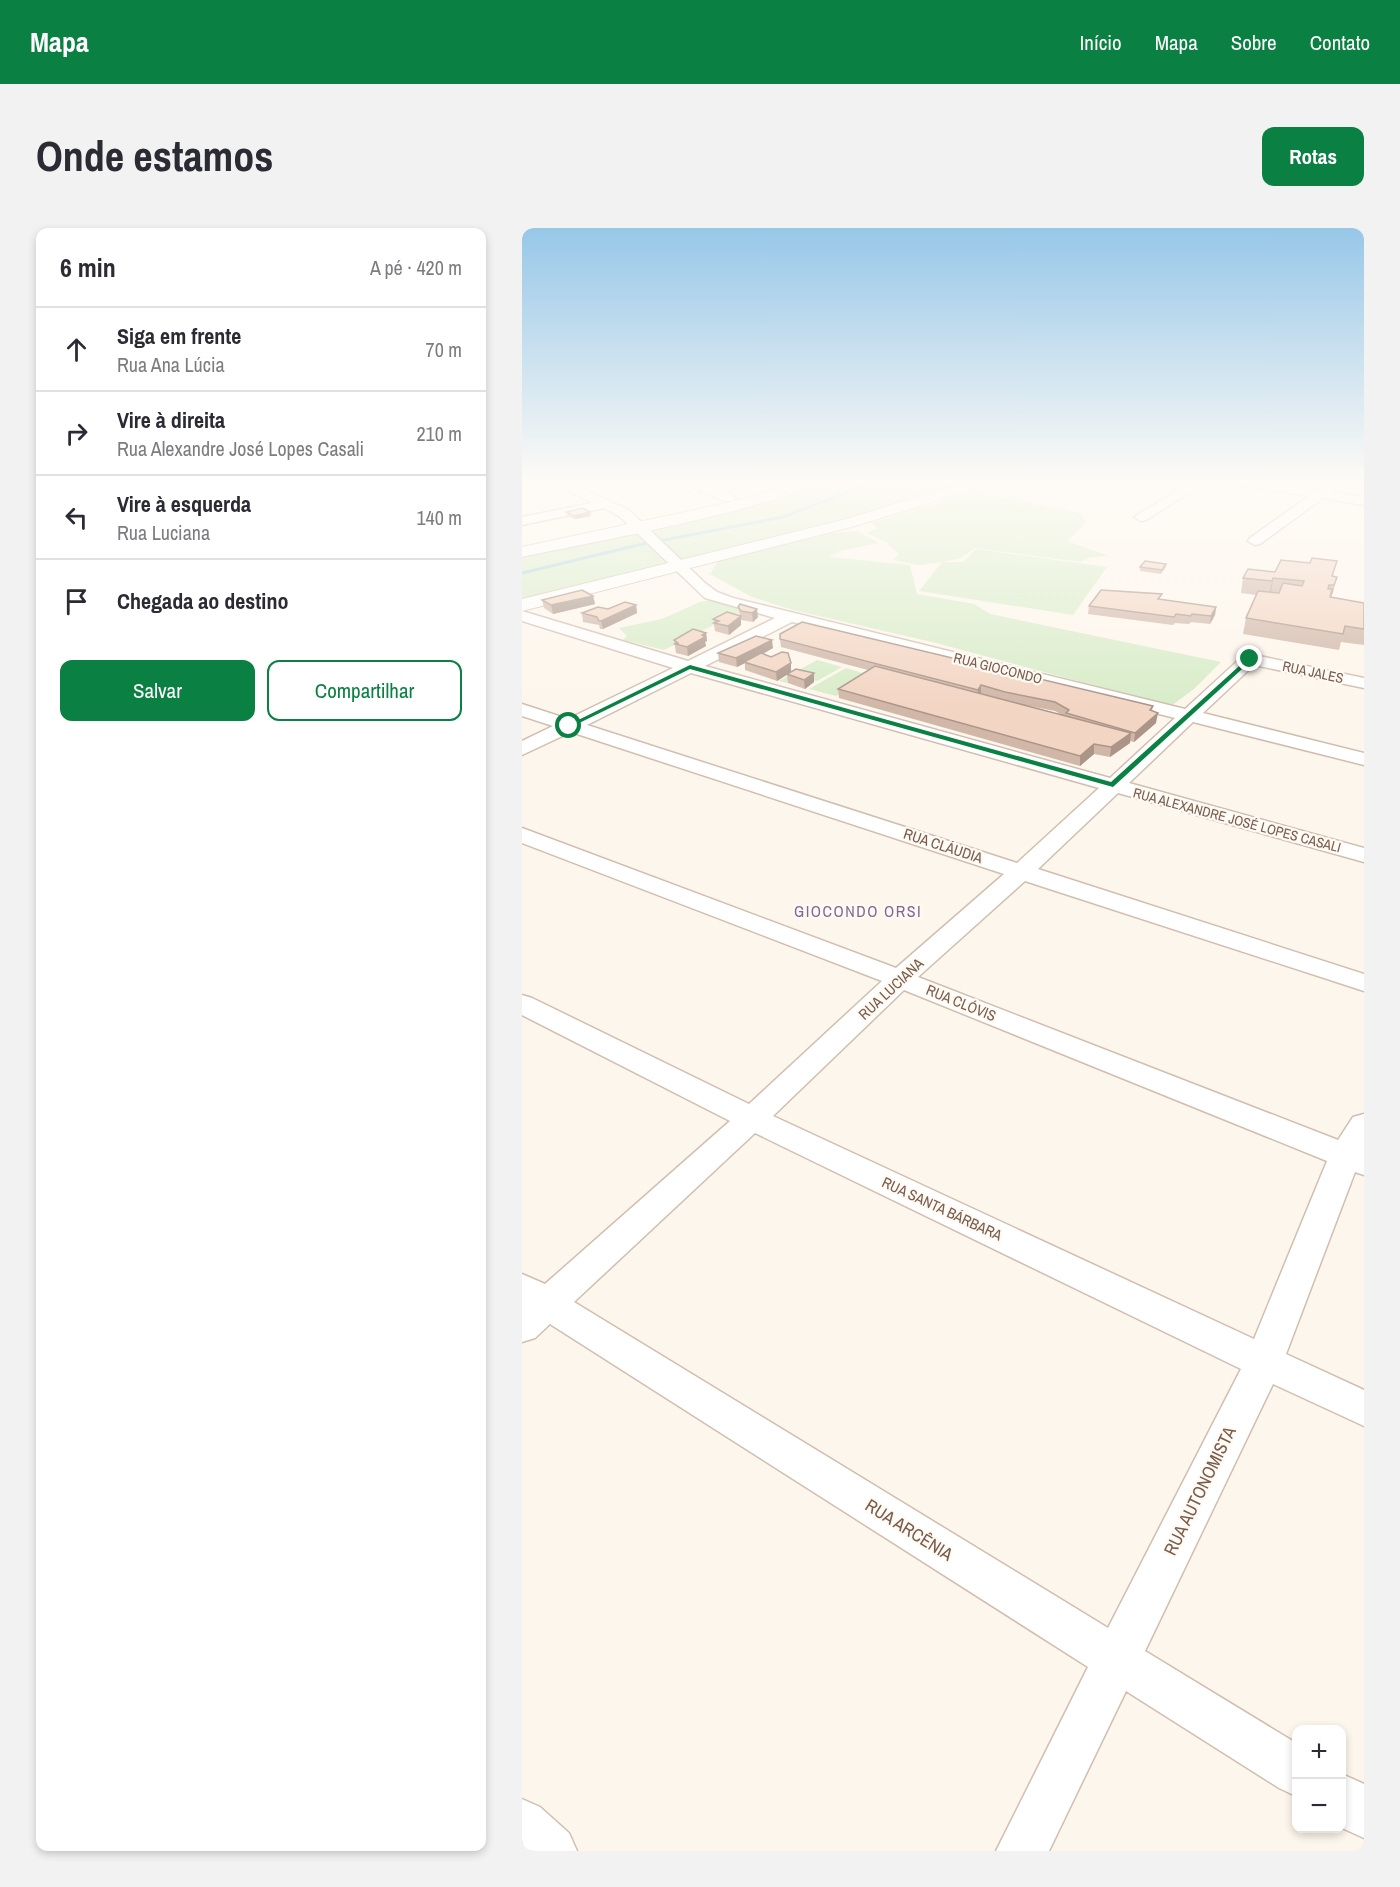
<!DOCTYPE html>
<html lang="pt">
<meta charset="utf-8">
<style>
:root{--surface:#fff;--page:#f2f2f3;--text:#2b2b33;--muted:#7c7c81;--line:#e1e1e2;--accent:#0b8043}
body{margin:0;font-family:"Archivo Narrow",sans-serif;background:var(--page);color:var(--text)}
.controls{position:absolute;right:18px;bottom:18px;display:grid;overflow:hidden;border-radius:12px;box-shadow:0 3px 9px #0003}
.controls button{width:54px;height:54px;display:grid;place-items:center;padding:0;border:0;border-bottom:2px solid var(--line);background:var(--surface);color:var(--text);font:30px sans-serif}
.stop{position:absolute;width:18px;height:18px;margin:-14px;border:4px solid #0b8043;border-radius:50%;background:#fff}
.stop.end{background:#0b8043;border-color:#fff;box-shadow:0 2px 6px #0008}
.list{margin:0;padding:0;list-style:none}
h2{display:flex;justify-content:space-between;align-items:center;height:78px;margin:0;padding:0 24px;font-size:26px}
h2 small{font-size:20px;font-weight:400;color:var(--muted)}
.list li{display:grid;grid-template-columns:39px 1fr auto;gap:18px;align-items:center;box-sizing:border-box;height:84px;padding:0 24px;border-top:2px solid var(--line)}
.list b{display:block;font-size:22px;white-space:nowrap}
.list p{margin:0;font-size:20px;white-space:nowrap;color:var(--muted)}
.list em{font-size:20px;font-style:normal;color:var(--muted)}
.actions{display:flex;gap:12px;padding:18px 24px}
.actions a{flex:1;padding:14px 0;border:2px solid var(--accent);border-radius:12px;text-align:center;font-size:21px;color:var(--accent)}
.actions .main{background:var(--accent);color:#fff}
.icon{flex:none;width:33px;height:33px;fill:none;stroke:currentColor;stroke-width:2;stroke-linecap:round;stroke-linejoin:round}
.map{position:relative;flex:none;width:842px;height:1623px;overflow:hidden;border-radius:12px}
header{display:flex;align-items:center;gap:36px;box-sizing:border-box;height:84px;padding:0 30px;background:var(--accent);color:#fff}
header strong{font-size:28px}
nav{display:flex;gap:33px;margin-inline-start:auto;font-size:21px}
.intro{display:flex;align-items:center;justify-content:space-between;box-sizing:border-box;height:144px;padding:0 36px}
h1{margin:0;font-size:42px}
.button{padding:15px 27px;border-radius:12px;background:var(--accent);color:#fff;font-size:21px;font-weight:700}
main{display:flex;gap:36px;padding:0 36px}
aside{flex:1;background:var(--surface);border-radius:12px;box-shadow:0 3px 9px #0003}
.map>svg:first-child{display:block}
.green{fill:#d8ecc9}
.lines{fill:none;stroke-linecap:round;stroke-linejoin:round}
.stream{stroke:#a5d3da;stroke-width:3}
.street-casing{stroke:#d1beb0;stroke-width:3}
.secondary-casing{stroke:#d6c0b0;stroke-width:2}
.street{fill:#fff;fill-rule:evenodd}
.secondary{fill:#fff;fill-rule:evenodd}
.wall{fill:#d1b7a8;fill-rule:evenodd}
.shaded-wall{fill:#aa9588}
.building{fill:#f3d5c3;stroke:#aa9588;stroke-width:1.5}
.route{fill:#0b8043}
.labels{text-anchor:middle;stroke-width:4.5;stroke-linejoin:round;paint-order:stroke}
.far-street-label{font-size:14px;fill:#7a5c4d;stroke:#fffaf3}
.street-label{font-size:15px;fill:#7a5c4d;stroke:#fffaf3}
.neighbourhood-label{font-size:16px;letter-spacing:1.5px;fill:#846695;stroke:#fffaf3}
.near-street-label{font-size:18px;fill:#7a5c4d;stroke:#fffaf3}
</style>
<header>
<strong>Mapa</strong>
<nav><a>Início</a><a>Mapa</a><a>Sobre</a><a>Contato</a></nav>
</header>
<div class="intro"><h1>Onde estamos</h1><a class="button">Rotas</a></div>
<main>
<aside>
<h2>6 min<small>A pé · 420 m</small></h2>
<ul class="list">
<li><svg class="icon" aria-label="ahead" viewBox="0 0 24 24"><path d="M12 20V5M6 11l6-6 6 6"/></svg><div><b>Siga em frente</b><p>Rua Ana Lúcia</p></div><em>70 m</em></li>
<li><svg class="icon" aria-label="right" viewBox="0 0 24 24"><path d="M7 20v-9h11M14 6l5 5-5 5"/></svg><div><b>Vire à direita</b><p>Rua Alexandre José Lopes Casali</p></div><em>210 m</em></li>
<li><svg class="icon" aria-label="left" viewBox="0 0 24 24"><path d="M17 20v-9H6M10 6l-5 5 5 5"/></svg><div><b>Vire à esquerda</b><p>Rua Luciana</p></div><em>140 m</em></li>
<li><svg class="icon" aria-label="arrive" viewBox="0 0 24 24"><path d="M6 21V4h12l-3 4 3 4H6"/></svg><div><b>Chegada ao destino</b></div></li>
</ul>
<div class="actions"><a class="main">Salvar</a><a>Compartilhar</a></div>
</aside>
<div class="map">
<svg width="842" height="1623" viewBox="0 0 842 1623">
<rect width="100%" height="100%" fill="#fdf6ec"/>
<g class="green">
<polygon points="300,252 462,252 358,284 0,374 0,328 122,301 132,307 133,301 269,265"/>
<polygon points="453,263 559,285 564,295 545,313 587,328 569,329 558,334 453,320 439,330 421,334 441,334 454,321 585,339 551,387 397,363 420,334 397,337 371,332 377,326 364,314 344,305 356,300 349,295"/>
<polygon points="335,303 357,315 318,323 307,329 388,337 395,366 452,376 468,386 699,434 672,461 649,478 414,415 271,382 230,369 188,346 196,333 310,305"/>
<polygon points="189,372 222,382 142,422 101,412 105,408 97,400 140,391 178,374"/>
<polygon points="295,432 320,439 295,453 275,449 265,455 257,453"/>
<polygon points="324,440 347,447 314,468 287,461"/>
</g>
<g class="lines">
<polyline class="stream" points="0,345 116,317 261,289 357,252"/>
<defs>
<g id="street">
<polygon points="0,252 13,252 11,255 0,257"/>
<path d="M27 252H42L107 282 183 355 195 364 211 370 663 481 722 427 728 426 842 450V460L732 437 681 485 842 525V537L671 494 607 555 842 620V634L596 565 516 641 842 746V763L503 653 396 749 816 912 831 889 842 886V947L833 944 764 1126 842 1162V1198L751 1156 623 1423 774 1515V1568L757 1560 604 1463 527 1623H474L566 1439 28 1096 13 1110 0 1114V1046L23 1056 208 893 0 787V767L10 770 227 876 360 753 0 615V600L374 740 482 646 49 504 0 527V513L31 498 0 488V476L46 491 151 440 0 393V383L166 433 253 390 183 370 97 288 82 280 0 297V289L70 275ZM270 394 653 490 588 550 183 438ZM169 445 577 560 495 635 65 497ZM382 762 805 933 732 1111 251 888ZM233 905 719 1141 586 1400 52 1074Z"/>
<polygon points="152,252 168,252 212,267 213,270 212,273 202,273"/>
<polygon points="673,252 687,252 624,292 619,293 612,289"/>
<polygon points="703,252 730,252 796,262 807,256 813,260 810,264 842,269 842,277 801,270 738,316 733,317 726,313 728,310 787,268 709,256"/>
<polygon points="820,1546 842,1556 842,1610 820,1600"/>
<polygon points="0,1571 18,1579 47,1605 55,1623 0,1623"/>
</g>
<g id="secondary">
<path d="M277 252H295C274 277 46 319 0 329V319L205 275 256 261Z"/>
<polygon points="452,252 473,252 471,255 333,298 0,383 0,371 321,292"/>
</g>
</defs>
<use href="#street" class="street-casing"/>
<use href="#secondary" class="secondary-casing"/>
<use href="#street" class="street"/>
<use href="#secondary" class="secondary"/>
</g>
<g class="wall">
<polygon points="44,284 69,288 53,291 45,288"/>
<polygon points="644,336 644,339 639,346 618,343 618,339"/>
<polygon points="753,344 812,348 811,364 809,369 842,375 842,417 819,414 817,422 721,406 724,390 734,367 719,365 721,350"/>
<polygon points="71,368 73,376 31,386 22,380 20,372"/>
<polygon points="639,372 694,379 693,387 688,396 669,394 667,396 653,395 651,397 566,386 567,378"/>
<polygon points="218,376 236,389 231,394 219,392 219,390 219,397 207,407 193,403 191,391 218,388 216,379"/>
<polygon points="114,377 115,385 81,401 78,401 77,397 61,394 60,385"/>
<polygon points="184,405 185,413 183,414 184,418 166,428 154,425 152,412"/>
<path d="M258 411 631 478 630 483 634 495 612 514 608 513V515L588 529 572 526 558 538 317 470 316 461 346 442 259 419ZM502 477 533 483 540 487Z"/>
<polygon points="251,420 241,426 269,435 269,444 292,445 292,454 283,461 266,455 265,447 255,453 223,442 223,435 215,439 197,434 196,425"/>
</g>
<g class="shaded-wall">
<polygon points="68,284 69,288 53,291 52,288"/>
<polygon points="815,349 811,364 808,372 812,357"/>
<polygon points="751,350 749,365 747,369 750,353"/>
<polygon points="71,368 73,376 31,386 29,377"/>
<polygon points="114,377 115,385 81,401 79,393"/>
<polygon points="694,379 693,387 688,396 689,388"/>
<polygon points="235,381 236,389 231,394 230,385"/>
<polygon points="219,388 219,397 207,407 206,398"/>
<polygon points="184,405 185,413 183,414 184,418 166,428 165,419"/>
<polygon points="250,412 251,420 225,434 222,434 223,435 215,439 214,430"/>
<polygon points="269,435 269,444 255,453 254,444"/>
<polygon points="292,445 292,454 283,461 282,452"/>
<polygon points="459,457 459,466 455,471 456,462"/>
<polygon points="636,485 634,495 612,514 613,505"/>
<polygon points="609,505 608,515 588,529 589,519"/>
<polygon points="572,516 572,526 558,538 558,528"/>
</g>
<g class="building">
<polygon points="61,280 68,284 52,288 44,284"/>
<polygon points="790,330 815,333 810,348 815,349 812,357 807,357 806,361 810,361 808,369 842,375 842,401 823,398 821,406 724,390 736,363 757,365 761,355 780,358 782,353 751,350 750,353 721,350 726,341 753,344 759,332 788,335"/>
<polygon points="623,333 644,336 640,342 618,339"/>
<polygon points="60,362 71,368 29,377 20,372"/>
<polygon points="579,362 640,366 636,371 694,379 689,388 670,386 669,388 654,386 652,389 567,378"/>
<polygon points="103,374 114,377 79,393 77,393 75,389 60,385 76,379 86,381"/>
<polygon points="218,376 235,381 230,385 219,383 216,379"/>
<polygon points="205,384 219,388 206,398 192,395 197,393 191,391"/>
<polygon points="280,394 631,478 628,482 636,485 613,505 544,485 547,482 533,474 483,464 459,457 456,462 258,411 258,406"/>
<polygon points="171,401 184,405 180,407 183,409 165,419 153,416 156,415 152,412"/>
<polygon points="234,408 250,412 214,430 196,425"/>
<polygon points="260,424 266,425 269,435 254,444 222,434 239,425 249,429"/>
<polygon points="353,438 609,505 589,519 572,516 558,528 316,461"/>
<polygon points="274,441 292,445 282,452 265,446"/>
</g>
<linearGradient id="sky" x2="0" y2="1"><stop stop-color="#97c7e8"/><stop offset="0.53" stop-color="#fefbf6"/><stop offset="1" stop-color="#fefbf6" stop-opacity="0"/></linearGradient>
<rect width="842" height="479" fill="url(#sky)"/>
<polygon class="route" points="726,430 731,431 591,559 168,441 49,499 44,498 168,437 589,554"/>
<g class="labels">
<g class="far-street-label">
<text transform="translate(476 440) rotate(14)" y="5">RUA GIOCONDO</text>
<text transform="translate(791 444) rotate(12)" y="5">RUA JALES</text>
<text transform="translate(715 592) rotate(15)" y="5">RUA ALEXANDRE JOSÉ LOPES CASALI</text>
</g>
<g class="street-label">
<text transform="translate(421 618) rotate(18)" y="5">RUA CLÁUDIA</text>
<text transform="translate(369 761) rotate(-43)" y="5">RUA LUCIANA</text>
<text transform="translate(439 775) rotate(22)" y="5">RUA CLÓVIS</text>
<text transform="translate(420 981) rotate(25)" y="5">RUA SANTA BÁRBARA</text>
</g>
<g class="neighbourhood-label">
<text x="336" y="689">GIOCONDO ORSI</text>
</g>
<g class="near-street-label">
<text transform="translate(678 1263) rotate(-64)" y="6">RUA AUTONOMISTA</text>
<text transform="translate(387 1302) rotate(32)" y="6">RUA ARCÊNIA</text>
</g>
</g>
</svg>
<div class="controls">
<button>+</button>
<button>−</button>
</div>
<div class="stop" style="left:47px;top:498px"></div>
<div class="stop end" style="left:728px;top:431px"></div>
</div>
</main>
